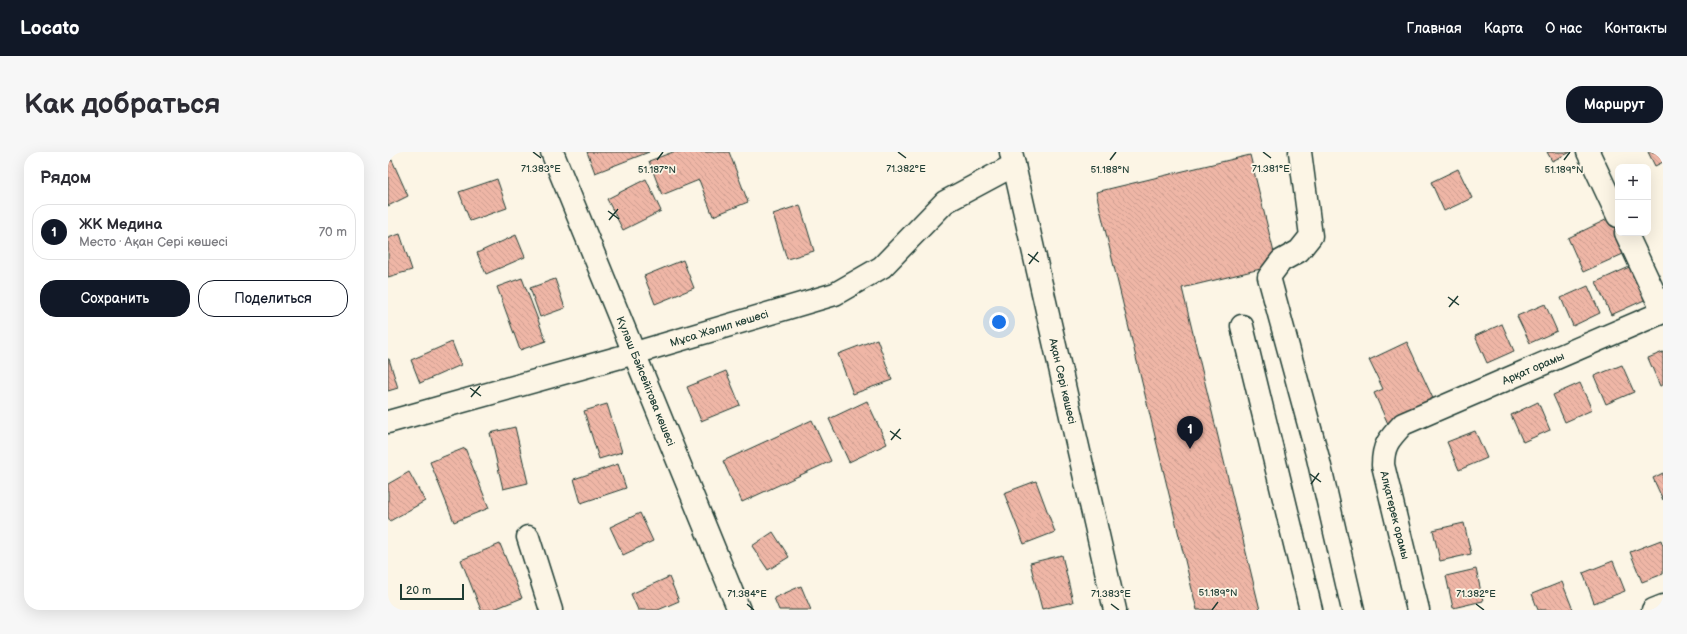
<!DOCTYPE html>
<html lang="ru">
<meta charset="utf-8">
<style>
:root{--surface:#fff;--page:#f7f7f7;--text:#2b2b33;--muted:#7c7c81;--line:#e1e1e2;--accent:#111827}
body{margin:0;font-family:"Balsamiq Sans",sans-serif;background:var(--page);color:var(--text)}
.controls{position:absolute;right:12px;top:12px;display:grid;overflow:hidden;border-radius:8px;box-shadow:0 4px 16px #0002}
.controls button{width:36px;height:36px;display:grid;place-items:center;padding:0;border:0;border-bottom:1px solid var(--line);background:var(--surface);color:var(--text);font:20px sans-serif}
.scale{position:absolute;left:12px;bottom:10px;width:64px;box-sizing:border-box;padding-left:4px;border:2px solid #1f3d34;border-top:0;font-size:11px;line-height:14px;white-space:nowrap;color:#1f3d34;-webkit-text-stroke:3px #fcf5e5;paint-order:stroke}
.you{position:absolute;left:611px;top:170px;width:14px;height:14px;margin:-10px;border:3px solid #fff;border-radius:50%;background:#1a73e8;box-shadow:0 0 0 6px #1a73e833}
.badge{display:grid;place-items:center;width:26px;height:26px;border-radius:50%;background:var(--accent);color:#fff;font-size:13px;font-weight:700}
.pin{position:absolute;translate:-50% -33px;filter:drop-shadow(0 1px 2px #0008)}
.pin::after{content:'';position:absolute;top:21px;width:14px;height:12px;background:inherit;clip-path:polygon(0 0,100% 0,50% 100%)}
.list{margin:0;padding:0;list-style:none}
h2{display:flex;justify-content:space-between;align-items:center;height:52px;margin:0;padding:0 16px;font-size:17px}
h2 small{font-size:13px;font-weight:400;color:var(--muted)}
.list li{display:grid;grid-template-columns:26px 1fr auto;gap:12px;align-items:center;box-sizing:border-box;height:56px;margin:0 8px 8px;padding:0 8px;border:1px solid var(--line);border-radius:16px}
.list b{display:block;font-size:15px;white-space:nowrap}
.list p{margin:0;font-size:13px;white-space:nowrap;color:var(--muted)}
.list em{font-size:13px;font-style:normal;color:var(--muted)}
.actions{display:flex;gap:8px;padding:12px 16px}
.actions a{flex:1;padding:9px 0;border:1px solid var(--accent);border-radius:16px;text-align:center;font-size:14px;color:var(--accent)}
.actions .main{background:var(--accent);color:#fff}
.map{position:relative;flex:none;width:1275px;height:458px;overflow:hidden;border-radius:16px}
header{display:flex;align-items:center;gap:24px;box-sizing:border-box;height:56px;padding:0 20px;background:var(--accent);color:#fff}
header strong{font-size:19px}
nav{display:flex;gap:22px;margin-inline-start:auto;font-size:14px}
.intro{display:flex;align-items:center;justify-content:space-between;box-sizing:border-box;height:96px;padding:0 24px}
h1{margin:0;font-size:28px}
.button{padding:10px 18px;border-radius:16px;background:var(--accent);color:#fff;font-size:14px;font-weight:700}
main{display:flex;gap:24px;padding:0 24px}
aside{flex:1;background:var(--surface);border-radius:16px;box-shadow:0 4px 16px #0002}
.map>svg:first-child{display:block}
.building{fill:url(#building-back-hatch);stroke:#1f3d34}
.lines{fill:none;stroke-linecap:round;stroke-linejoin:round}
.minor-casing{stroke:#1f3d34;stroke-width:25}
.minor{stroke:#fcf5e5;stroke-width:22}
.ticks{fill:none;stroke:#1f3d34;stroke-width:1.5}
.labels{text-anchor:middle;stroke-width:3.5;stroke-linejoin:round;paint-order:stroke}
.street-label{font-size:11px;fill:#1f3d34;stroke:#fcf5e5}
.ticks-label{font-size:10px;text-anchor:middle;fill:#1f3d34;stroke:#fcf5e5;stroke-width:3.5;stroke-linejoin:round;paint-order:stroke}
</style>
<header>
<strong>Locato</strong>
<nav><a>Главная</a><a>Карта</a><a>О нас</a><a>Контакты</a></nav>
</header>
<div class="intro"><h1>Как добраться</h1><a class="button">Маршрут</a></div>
<main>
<aside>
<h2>Рядом<small></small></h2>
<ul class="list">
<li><span class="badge">1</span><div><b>ЖК Медина</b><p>Место · Ақан Сері көшесі</p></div><em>70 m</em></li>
</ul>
<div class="actions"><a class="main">Сохранить</a><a>Поделиться</a></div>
</aside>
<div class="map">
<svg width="1275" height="458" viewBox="0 0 1275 458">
<defs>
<pattern id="building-back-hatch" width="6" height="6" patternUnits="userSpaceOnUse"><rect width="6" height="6" fill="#efb6a6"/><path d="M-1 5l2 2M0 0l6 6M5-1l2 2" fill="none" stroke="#cc9d90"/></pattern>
</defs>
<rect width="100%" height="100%" fill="#fcf5e5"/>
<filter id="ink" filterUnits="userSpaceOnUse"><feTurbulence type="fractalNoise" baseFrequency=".025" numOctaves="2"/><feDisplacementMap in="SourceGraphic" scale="8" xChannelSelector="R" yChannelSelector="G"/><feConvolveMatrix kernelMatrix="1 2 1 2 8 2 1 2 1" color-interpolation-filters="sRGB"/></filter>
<g filter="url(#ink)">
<g class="building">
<polygon points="199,0 261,0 207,21"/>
<polygon points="285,0 341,0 360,50 325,64 311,28 274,43 261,9"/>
<polygon points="1159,0 1183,0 1164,9"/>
<polygon points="1260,0 1275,0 1275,10 1267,14"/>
<polygon points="862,3 889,113 794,136 872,458 809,458 708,40"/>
<polygon points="4,8 20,44 0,54 0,10"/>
<polygon points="1070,17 1084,46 1056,59 1043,30"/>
<polygon points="109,27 119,56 82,69 71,40"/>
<polygon points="258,27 273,59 235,78 219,47"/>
<polygon points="412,53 426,99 399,107 385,62"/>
<polygon points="1228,63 1244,98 1195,120 1180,86"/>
<polygon points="12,82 24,118 0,125 0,86"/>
<polygon points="128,83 137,105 98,122 89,101"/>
<polygon points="295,108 306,136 267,152 256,124"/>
<polygon points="1248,112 1263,145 1223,163 1208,130"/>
<polygon points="134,126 158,189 132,198 109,135"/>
<polygon points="167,127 177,156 152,165 142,136"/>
<polygon points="1200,134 1212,161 1185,174 1173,146"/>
<polygon points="1157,152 1169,179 1142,191 1129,164"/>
<polygon points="1114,172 1126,199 1099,211 1087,184"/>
<polygon points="489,187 504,228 465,242 450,202"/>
<polygon points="64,190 73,213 32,231 23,208"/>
<polygon points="1019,190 1048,253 1001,274 986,241 995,237 981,208"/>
<polygon points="1275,200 1275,233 1272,234 1260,206"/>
<polygon points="0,207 1,207 10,236 0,239"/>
<polygon points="1234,213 1246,240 1218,252 1206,224"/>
<polygon points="338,219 352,253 313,269 299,235"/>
<polygon points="1192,231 1204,258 1177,270 1165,243"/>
<polygon points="479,249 499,292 461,310 441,267"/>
<polygon points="1150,250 1162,278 1135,290 1123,263"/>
<polygon points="219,252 234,300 211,307 196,259"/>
<polygon points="424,268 443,309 354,350 335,309"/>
<polygon points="127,275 140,331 115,337 102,281"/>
<polygon points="1087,279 1099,306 1071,318 1059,290"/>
<polygon points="77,296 101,356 66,370 42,310"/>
<polygon points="230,312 238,336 193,351 186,327"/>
<polygon points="21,320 37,349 2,369 0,365 0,332"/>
<polygon points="1275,321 1275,348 1265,326"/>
<polygon points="648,329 667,380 636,392 616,341"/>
<polygon points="252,361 265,389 235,403 222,375"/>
<polygon points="1076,371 1083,402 1052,409 1045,378"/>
<polygon points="385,380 401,405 380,418 364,394"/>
<polygon points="1273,388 1275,394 1275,422 1254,430 1242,400"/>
<polygon points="112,392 134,446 104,458 93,458 73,408"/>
<polygon points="674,403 685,450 654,457 642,411"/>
<polygon points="1225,409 1237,439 1206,451 1195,421"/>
<polygon points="1088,417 1095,449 1065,456 1058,424"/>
<polygon points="281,425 291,449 270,458 250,458 243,442"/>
<polygon points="1174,430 1185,458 1150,458 1144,442"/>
<polygon points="413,434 423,458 391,458 386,446"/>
</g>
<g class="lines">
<defs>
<g id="minor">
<polyline points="164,0 351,458"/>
<polyline points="623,0 727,458"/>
<polyline points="912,0 923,84 911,99 893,109 881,125 930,306 965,458"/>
<polyline points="1200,0 1230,64"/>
<polyline points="1238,81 1275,160"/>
<polyline points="854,174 923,458"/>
<polyline points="0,270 247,201 447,142 494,115 557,50 626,13"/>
<polyline points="140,385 163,458"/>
<path d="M1030 458 995 313C995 293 1001 287 1015 272L1275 160"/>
<polyline points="1265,458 1275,454"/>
</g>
</defs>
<use href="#minor" class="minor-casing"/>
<use href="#minor" class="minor"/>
</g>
</g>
<path class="ticks" d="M145 0 153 6M510 0 518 6M875 0 883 6M269 8 275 0M722 8 728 0M1176 8 1182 0M220 59 231 67M221 68 230 57M640 102 651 110M641 112 650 100M1060 145 1071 153M1061 155 1070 144M82 236 93 244M83 245 92 234M502 279 513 287M503 288 512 277M922 322 933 330M923 332 931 321M359 452 366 458M723 452 731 458M1088 452 1096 458M824 458 830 450"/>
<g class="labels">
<g class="street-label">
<text transform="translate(331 176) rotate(-17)" y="4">Мұса Жәлил көшесі</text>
<text transform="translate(1145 216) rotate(-23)" y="4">Арқат орамы</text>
<text transform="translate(258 229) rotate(68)" y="4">Күләш Бәйсейітова көшесі</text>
<text transform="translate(675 229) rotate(77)" y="4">Ақан Сері көшесі</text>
<text transform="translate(1007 363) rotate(76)" y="4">Алқатерек орамы</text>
</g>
</g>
<g class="ticks-label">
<text x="153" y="20">71.383°E</text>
<text x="518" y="20">71.382°E</text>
<text x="883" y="20">71.381°E</text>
<text x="722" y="21">51.188°N</text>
<text x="269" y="21">51.187°N</text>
<text x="1176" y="21">51.189°N</text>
<text x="830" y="444">51.189°N</text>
<text x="359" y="445">71.384°E</text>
<text x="723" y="445">71.383°E</text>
<text x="1088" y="445">71.382°E</text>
</g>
</svg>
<div class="controls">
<button>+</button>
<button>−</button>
</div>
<div class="scale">20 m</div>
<div class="you"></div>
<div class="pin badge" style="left:802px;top:297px">1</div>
</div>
</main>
